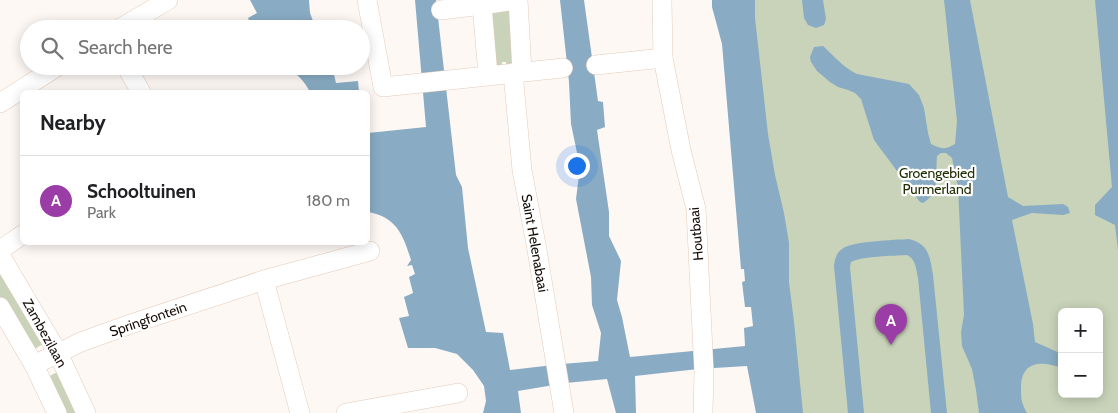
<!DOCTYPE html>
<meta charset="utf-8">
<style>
:root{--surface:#fff;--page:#f2f2f2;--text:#202124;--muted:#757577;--line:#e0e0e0;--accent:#9a3da7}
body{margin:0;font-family:Cabin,sans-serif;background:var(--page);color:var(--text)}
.controls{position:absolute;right:15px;bottom:15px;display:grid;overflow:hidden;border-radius:8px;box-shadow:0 2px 12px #0003}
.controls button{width:45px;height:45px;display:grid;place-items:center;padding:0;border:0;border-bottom:1px solid var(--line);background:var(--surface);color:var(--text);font:25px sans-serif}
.you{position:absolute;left:576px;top:165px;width:18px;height:18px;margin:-12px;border:4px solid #fff;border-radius:50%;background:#1a73e8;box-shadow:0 0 0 8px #1a73e833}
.badge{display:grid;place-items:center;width:32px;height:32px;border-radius:50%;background:var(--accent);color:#fff;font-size:16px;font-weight:700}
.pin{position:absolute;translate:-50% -41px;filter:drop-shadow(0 1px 2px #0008)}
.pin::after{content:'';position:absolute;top:26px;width:18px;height:15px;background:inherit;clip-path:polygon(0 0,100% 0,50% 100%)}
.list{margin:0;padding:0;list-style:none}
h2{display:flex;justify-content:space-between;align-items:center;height:65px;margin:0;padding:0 20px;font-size:21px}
h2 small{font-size:16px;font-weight:400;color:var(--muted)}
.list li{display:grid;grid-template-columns:32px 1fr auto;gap:15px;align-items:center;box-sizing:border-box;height:90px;padding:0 20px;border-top:1px solid var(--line)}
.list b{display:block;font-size:19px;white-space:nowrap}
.list p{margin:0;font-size:16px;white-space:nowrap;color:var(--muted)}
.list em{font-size:16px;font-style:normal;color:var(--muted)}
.icon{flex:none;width:28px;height:28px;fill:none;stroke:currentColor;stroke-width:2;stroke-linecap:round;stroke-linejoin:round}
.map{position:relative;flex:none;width:1118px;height:413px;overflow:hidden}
.search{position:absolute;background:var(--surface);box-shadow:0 2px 12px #0003;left:20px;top:20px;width:350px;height:55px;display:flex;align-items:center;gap:12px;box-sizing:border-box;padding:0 18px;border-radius:28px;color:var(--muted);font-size:19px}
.panel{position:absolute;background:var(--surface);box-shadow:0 2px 12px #0003;left:20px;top:90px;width:350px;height:155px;border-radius:8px}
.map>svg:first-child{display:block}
.green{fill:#c8d3b9;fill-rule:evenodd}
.water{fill:#89acc4}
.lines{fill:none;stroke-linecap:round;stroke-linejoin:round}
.minor-casing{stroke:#e4cab8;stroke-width:20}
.minor{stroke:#fff;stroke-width:19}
.labels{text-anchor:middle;stroke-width:4.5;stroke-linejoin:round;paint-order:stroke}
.park-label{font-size:14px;fill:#212e04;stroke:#fff}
.street-label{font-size:14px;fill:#160d08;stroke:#fff}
</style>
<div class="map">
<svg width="1118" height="413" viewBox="0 0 1118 413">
<rect width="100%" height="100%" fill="#fef8f5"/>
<g class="green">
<path d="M734 0H1118V413H781ZM1062 312H1099V394H1062Z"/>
<polygon points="510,6 516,63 506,65 506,62 502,62 502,66 492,66 487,12"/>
<polygon points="0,269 48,341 31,351 0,300"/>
<polygon points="63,369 84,413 63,413 46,378"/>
</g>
<g class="water">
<polygon points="250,0 309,0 310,13 316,29 253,29 248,18 257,13"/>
<path d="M415 0H436L456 175 462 187 468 248 486 332 503 333 510 370 562 364 598 361 601 333 592 305 591 277 576 199 580 167 571 124 569 82 560 0H584L598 101 603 102 605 127 597 130 609 212V236L621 261 617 300 622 317 630 357 745 346 744 328 753 326 751 307H745L742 282 745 281 744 269H741L722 44 712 7V0H755V18L768 134 775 175 784 213 789 243V282L794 322 803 413H756L747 366 698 369 635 376 636 413H616L607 379 566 383 518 391 521 413H483L486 401 484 386 473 370 457 354 435 348H408L399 318 409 316 404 297 413 293 409 277 415 274 412 265 407 266 411 260C403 234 396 217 368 212V133L426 127Z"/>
<polygon points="802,0 823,0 826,19 824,25 816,28 808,25 804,18"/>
<path d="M944 0H970L1008 197 1023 206 1063 204 1068 207 1070 213 1063 215 1032 213 1012 220 1033 324 1035 342 1062 354V368C1043 361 1022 360 1021 386 1021 399 1021 402 1027 413H979L976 390 972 369 962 346 961 332 964 315 958 187 952 158 946 153H941L937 156C935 173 941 193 923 203L920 202 874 140 861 99 855 93 848 90 838 87 830 82 817 71 811 62 810 57 814 47 823 46C834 56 844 68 857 74L909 84 919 95 924 108 928 133 931 144C941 149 945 150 955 144L957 121Z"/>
<polygon points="1095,0 1118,0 1118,250 1115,225 1095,215 1095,205 1112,187"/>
<path d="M263 66H332L336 83 358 81 359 92H310C305 82 295 70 284 68 277 67 270 67 263 66Z"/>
<path d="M909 239C929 244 930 257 933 275L947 413H931L918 278C916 269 916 259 907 255 893 256 862 256 851 262L850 267 864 413H848L834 266C835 259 836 253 842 249 852 241 894 240 909 239Z"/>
</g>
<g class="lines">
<defs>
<g id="minor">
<polyline points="367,0 383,87 563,68"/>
<polyline points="518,0 522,72"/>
<polyline points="662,0 663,58 681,150 696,209 704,372 703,413"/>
<polyline points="441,10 482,5"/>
<polyline points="119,29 168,0"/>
<polyline points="596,65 663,58"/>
<polyline points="126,66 141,92"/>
<polyline points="513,73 522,170 537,250 564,413"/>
<polyline points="488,75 482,5 517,0"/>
<polyline points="0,103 58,66"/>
<polyline points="0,250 22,235"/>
<polyline points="0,255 58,353 86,413"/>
<polyline points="264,280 300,413"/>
<polyline points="0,307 34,365 57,413"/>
<polyline points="34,365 81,342 131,324 264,280 370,251"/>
<polyline points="346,413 458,393"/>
</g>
</defs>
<use href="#minor" class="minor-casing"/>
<use href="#minor" class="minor"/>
</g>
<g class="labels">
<g class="park-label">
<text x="937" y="178">Groengebied<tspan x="937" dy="16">Purmerland</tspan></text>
</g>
<g class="street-label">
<text transform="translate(696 234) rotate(-95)" y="5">Houtbaai</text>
<text transform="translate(535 243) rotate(80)" y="5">Saint Helenabaai</text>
<text transform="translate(148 319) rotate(-19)" y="5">Springfontein</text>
<text transform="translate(45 333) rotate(61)" y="5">Zambezilaan</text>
</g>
</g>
</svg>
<div class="controls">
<button>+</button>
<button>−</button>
</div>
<div class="you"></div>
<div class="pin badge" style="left:891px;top:345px">A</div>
<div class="search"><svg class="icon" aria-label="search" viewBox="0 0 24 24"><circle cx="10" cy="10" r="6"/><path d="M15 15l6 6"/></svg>Search here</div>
<section class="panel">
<h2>Nearby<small></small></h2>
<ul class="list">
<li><span class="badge">A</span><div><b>Schooltuinen</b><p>Park</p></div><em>180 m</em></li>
</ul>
</section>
</div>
